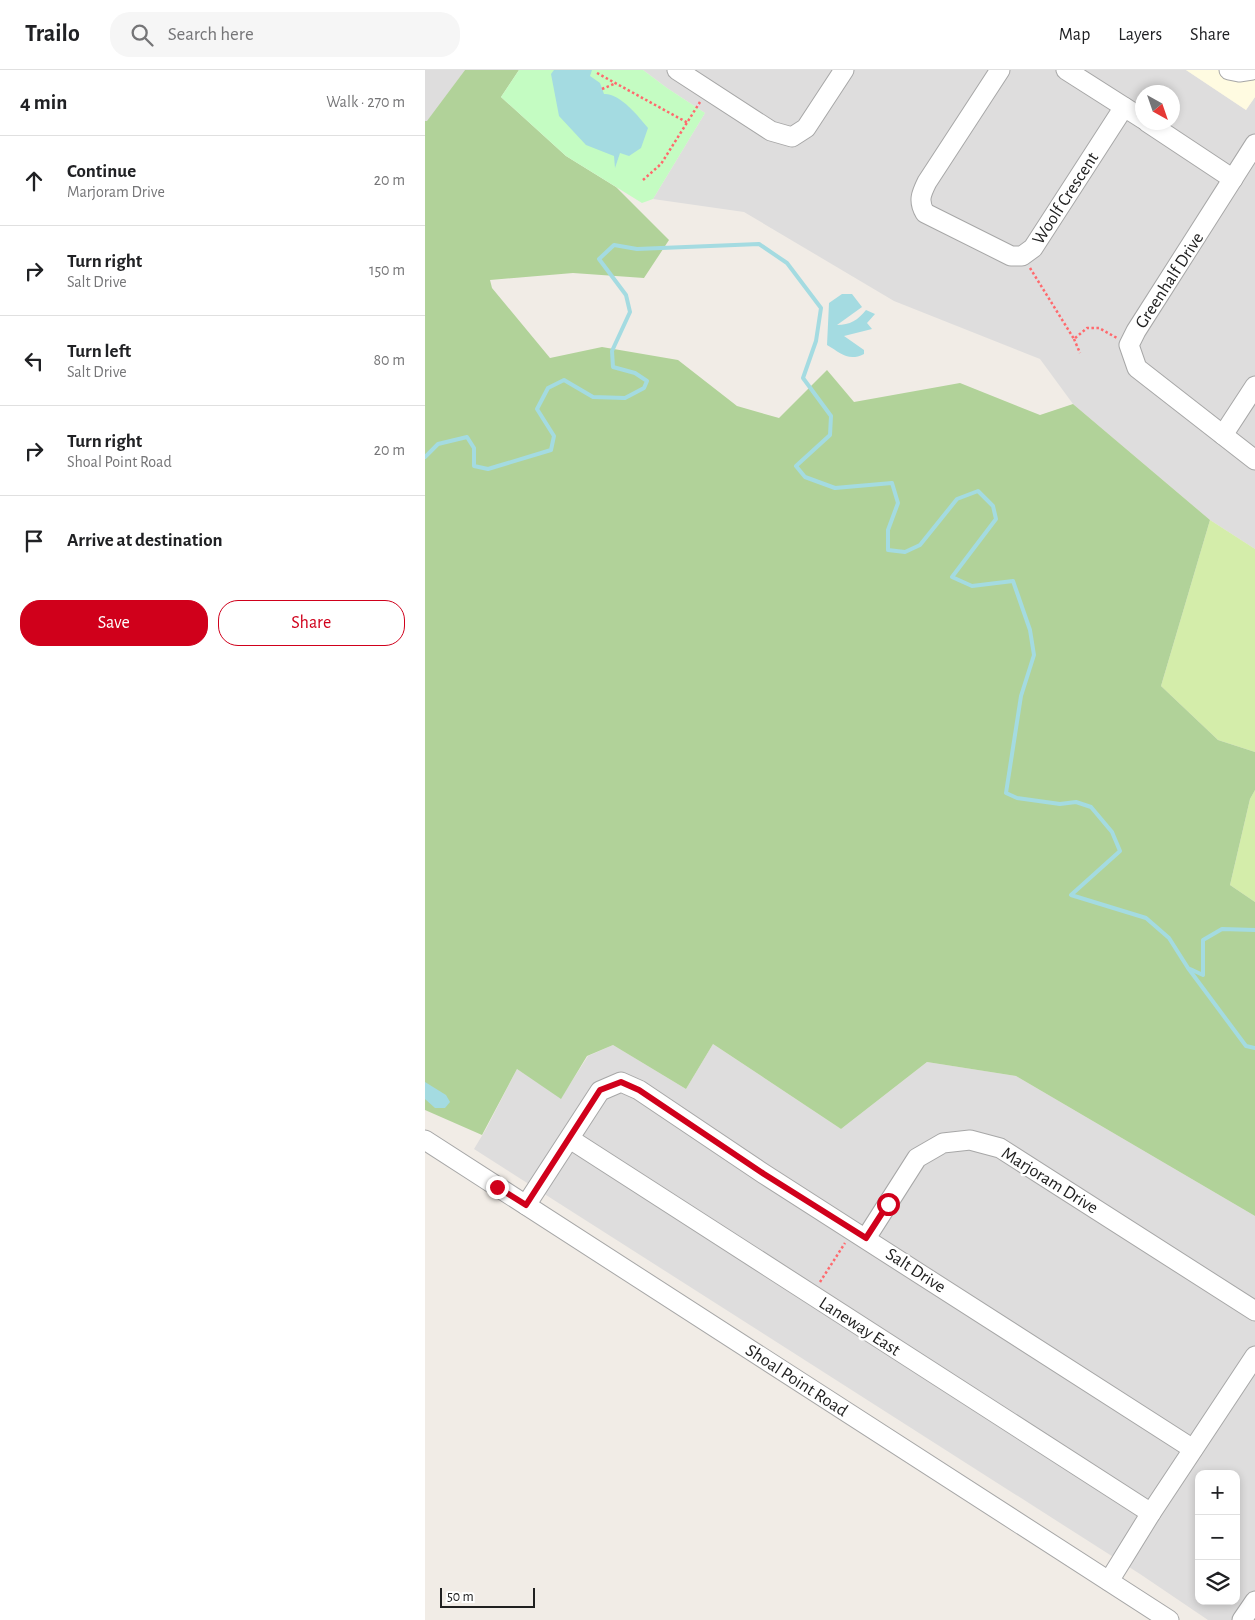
<!DOCTYPE html>
<meta charset="utf-8">
<style>
:root{--surface:#fff;--page:#f6f6f6;--text:#202124;--muted:#757577;--line:#e0e0e0;--accent:#d0001b}
body{margin:0;font-family:"Alegreya Sans",sans-serif;background:var(--page);color:var(--text)}
.controls{position:absolute;right:15px;bottom:15px;display:grid;overflow:hidden;border-radius:10px;box-shadow:0 2px 8px #0003}
.controls button{width:45px;height:45px;display:grid;place-items:center;padding:0;border:0;border-bottom:1px solid var(--line);background:var(--surface);color:var(--text);font:25px sans-serif}
.compass{position:absolute;left:710px;top:15px;width:45px;height:45px;border-radius:50%;background:var(--surface);box-shadow:0 2px 8px #0003;rotate:140deg}
.scale{position:absolute;left:15px;bottom:12px;width:95px;box-sizing:border-box;padding-left:5px;border:2px solid #202020;border-top:0;font-size:14px;line-height:18px;white-space:nowrap;color:#202020;-webkit-text-stroke:4px #fff;paint-order:stroke}
.stop{position:absolute;width:15px;height:15px;margin:-11px;border:4px solid #d0001b;border-radius:50%;background:#fff}
.stop.end{background:#d0001b;border-color:#fff;box-shadow:0 1px 5px #0008}
.list{margin:0;padding:0;list-style:none}
h2{display:flex;justify-content:space-between;align-items:center;height:65px;margin:0;padding:0 20px;font-size:21px}
h2 small{font-size:16px;font-weight:400;color:var(--muted)}
.list li{display:grid;grid-template-columns:32px 1fr auto;gap:15px;align-items:center;box-sizing:border-box;height:90px;padding:0 20px;border-top:1px solid var(--line)}
.list b{display:block;font-size:19px;white-space:nowrap}
.list p{margin:0;font-size:16px;white-space:nowrap;color:var(--muted)}
.list em{font-size:16px;font-style:normal;color:var(--muted)}
.actions{display:flex;gap:10px;padding:15px 20px}
.actions a{flex:1;padding:11px 0;border:1px solid var(--accent);border-radius:20px;text-align:center;font-size:18px;color:var(--accent)}
.actions .main{background:var(--accent);color:#fff}
.icon{flex:none;width:28px;height:28px;fill:none;stroke:currentColor;stroke-width:2;stroke-linecap:round;stroke-linejoin:round}
.map{position:relative;flex:none;width:830px;height:1550px;overflow:hidden}
header{display:flex;align-items:center;gap:30px;box-sizing:border-box;height:70px;padding:0 25px;background:var(--surface);border-bottom:1px solid var(--line)}
header strong{font-size:24px}
nav{display:flex;gap:28px;margin-inline-start:auto;font-size:18px}
.search{width:350px;height:45px;background:var(--page);display:flex;align-items:center;gap:12px;box-sizing:border-box;padding:0 18px;border-radius:20px;color:var(--muted);font-size:19px}
main{display:flex}
aside{flex:1;background:var(--surface)}
.map>svg:first-child{display:block}
.residential{fill:#dedddd;fill-rule:evenodd}
.education{fill:#fffbe1}
.grass{fill:#d4edaa}
.forest{fill:#b1d299}
.park{fill:#c4fcc2}
.water{fill:#a4dbe1}
.lines{fill:none;stroke-linecap:round;stroke-linejoin:round}
.stream{stroke:#a4dbe1;stroke-width:4}
.minor-casing{stroke:#a7a7a7;stroke-width:21}
.path{stroke:#ff696d;stroke-width:2.5;stroke-dasharray:2.5 2.5;stroke-linecap:butt}
.minor{stroke:#fff;stroke-width:19}
.route{stroke:#d0001b;stroke-width:6}
.labels{text-anchor:middle;stroke-width:4.5;stroke-linejoin:round;paint-order:stroke}
.street-label{font-size:18px;fill:#202020;stroke:#fff}
</style>
<header>
<strong>Trailo</strong>
<div class="search"><svg class="icon" aria-label="search" viewBox="0 0 24 24"><circle cx="10" cy="10" r="6"/><path d="M15 15l6 6"/></svg>Search here</div>
<nav><a>Map</a><a>Layers</a><a>Share</a></nav>
</header>
<main>
<aside>
<h2>4 min<small>Walk · 270 m</small></h2>
<ul class="list">
<li><svg class="icon" aria-label="ahead" viewBox="0 0 24 24"><path d="M12 20V5M6 11l6-6 6 6"/></svg><div><b>Continue</b><p>Marjoram Drive</p></div><em>20 m</em></li>
<li><svg class="icon" aria-label="right" viewBox="0 0 24 24"><path d="M7 20v-9h11M14 6l5 5-5 5"/></svg><div><b>Turn right</b><p>Salt Drive</p></div><em>150 m</em></li>
<li><svg class="icon" aria-label="left" viewBox="0 0 24 24"><path d="M17 20v-9H6M10 6l-5 5 5 5"/></svg><div><b>Turn left</b><p>Salt Drive</p></div><em>80 m</em></li>
<li><svg class="icon" aria-label="right" viewBox="0 0 24 24"><path d="M7 20v-9h11M14 6l5 5-5 5"/></svg><div><b>Turn right</b><p>Shoal Point Road</p></div><em>20 m</em></li>
<li><svg class="icon" aria-label="arrive" viewBox="0 0 24 24"><path d="M6 21V4h12l-3 4 3 4H6"/></svg><div><b>Arrive at destination</b></div></li>
</ul>
<div class="actions"><a class="main">Save</a><a>Share</a></div>
</aside>
<div class="map">
<svg width="830" height="1550" viewBox="0 0 830 1550">
<rect width="100%" height="100%" fill="#f1ece6"/>
<g class="residential">
<polygon points="0,0 40,0 2,52 0,51"/>
<path d="M218 0H761L821 40 830 27V479L785 450 648 334 615 289 469 231 319 142 228 129 280 43 242 18ZM718 22H748V52H718Z"/>
<path d="M288 974 416 1059 502 992 591 1006 830 1146V1550H783L715 1504 49 1079 61 1059 92 999 136 1028 163 986 188 975 261 1019ZM774 1404H811V1531H774Z"/>
</g>
<polygon class="education" points="761,0 830,0 830,27 821,40"/>
<g class="grass">
<polygon points="785,450 830,479 830,682 793,670 736,616"/>
<polygon points="830,720 830,832 805,815 825,729"/>
</g>
<polygon class="forest" points="40,0 94,0 76,27 141,86 191,117 244,170 219,208 148,203 65,210 67,218 125,288 177,277 253,290 312,336 354,348 402,300 429,332 535,313 615,345 648,334 785,450 736,616 793,670 830,682 830,720 825,729 805,815 830,832 830,1146 591,1006 502,992 416,1059 288,974 261,1019 188,975 162,986 136,1029 92,999 57,1065 0,1040 0,51 2,51"/>
<polygon class="park" points="94,0 218,0 242,18 280,43 228,129 217,133 141,86 76,27"/>
<g class="water">
<path d="M129 0H167L165 6 175 13 179 24C195 23 214 47 223 58L216 78 204 86 195 83 190 98 189 86 161 75 134 46 126 4Z"/>
<path d="M417 224H427L437 237 412 255C425 255 433 250 441 240L450 244 442 253 447 259 419 266 439 280V284C423 292 416 283 402 275L404 233Z"/>
<polygon points="0,1012 21,1025 25,1032 20,1038 10,1038 0,1029"/>
</g>
<g class="lines">
<g class="stream">
<polyline points="0,387 13,374 42,367 49,378 49,396 63,399 126,380 129,366 112,339 123,318 139,310 168,327 200,328 219,318 222,311 210,303 188,297 187,281 205,242 201,225 174,189 189,175 212,179 334,174 362,193 396,238 391,271 378,308 406,346 405,365 371,396 380,407 410,418 467,413 473,433 463,460 463,480 480,482 495,475 532,429 553,421 568,436 571,449 527,507 547,516 588,511 605,560 609,585 596,626 581,723 592,728 635,734 651,732 666,737 687,762 695,781 646,825 721,848 744,868 763,898 821,976 830,978"/>
<polyline points="765,899 778,905 778,870 797,859 830,860"/>
</g>
<defs>
<g id="minor">
<polyline points="252,0 346,61 367,67 381,58 419,0"/>
<path d="M575 0 502 112C496 124 493 131 500 143L586 186H597L608 178 699 37"/>
<polyline points="641,0 718,49"/>
<polyline points="804,0 814,2 827,0"/>
<polyline points="722,52 808,109"/>
<polyline points="830,74 711,261 704,275 712,298 830,390"/>
<polyline points="798,365 830,316"/>
<polyline points="145,1069 726,1443"/>
<polyline points="0,1070 744,1550"/>
<polyline points="101,1135 175,1021 196,1012 214,1020 339,1104 768,1379"/>
<polyline points="441,1168 492,1088 518,1073 545,1070 575,1078 830,1241"/>
<polyline points="684,1511 726,1443 830,1286"/>
<polyline points="817,1550 830,1531"/>
</g>
</defs>
<use href="#minor" class="minor-casing"/>
<g class="path">
<polyline points="172,3 263,53"/>
<polyline points="177,19 191,13"/>
<polyline points="218,110 236,94 275,32"/>
<polyline points="605,198 649,269 662,258 674,258 692,268"/>
<polyline points="649,269 655,283"/>
<polyline points="395,1212 420,1173"/>
</g>
<use href="#minor" class="minor"/>
</g>
<g class="lines">
<polyline class="route" points="72,1117 101,1135 175,1020 196,1012 214,1020 339,1104 441,1168 463,1134"/>
</g>
<g class="labels">
<g class="street-label">
<text transform="translate(640 128) rotate(-57)" y="6">Woolf Crescent</text>
<text transform="translate(744 210) rotate(-57)" y="6">Greenhalf Drive</text>
<text transform="translate(625 1110) rotate(32)" y="6">Marjoram Drive</text>
<text transform="translate(491 1200) rotate(33)" y="6">Salt Drive</text>
<text transform="translate(435 1256) rotate(33)" y="6">Laneway East</text>
<text transform="translate(372 1310) rotate(33)" y="6">Shoal Point Road</text>
</g>
</g>
</svg>
<div class="controls">
<button>+</button>
<button>−</button>
<button><svg class="icon" aria-label="layers" viewBox="0 0 24 24"><path d="M12 4l9 5-9 5-9-5zM3 14l9 5 9-5"/></svg></button>
</div>
<svg class="compass" viewBox="-18 -18 36 36"><path d="M0-13l5 13h-10z" fill="#e53935"/><path d="M0 13l5-13h-10z" fill="#757577"/></svg>
<div class="scale">50 m</div>
<div class="stop" style="left:463px;top:1134px"></div>
<div class="stop end" style="left:72px;top:1117px"></div>
</div>
</main>
